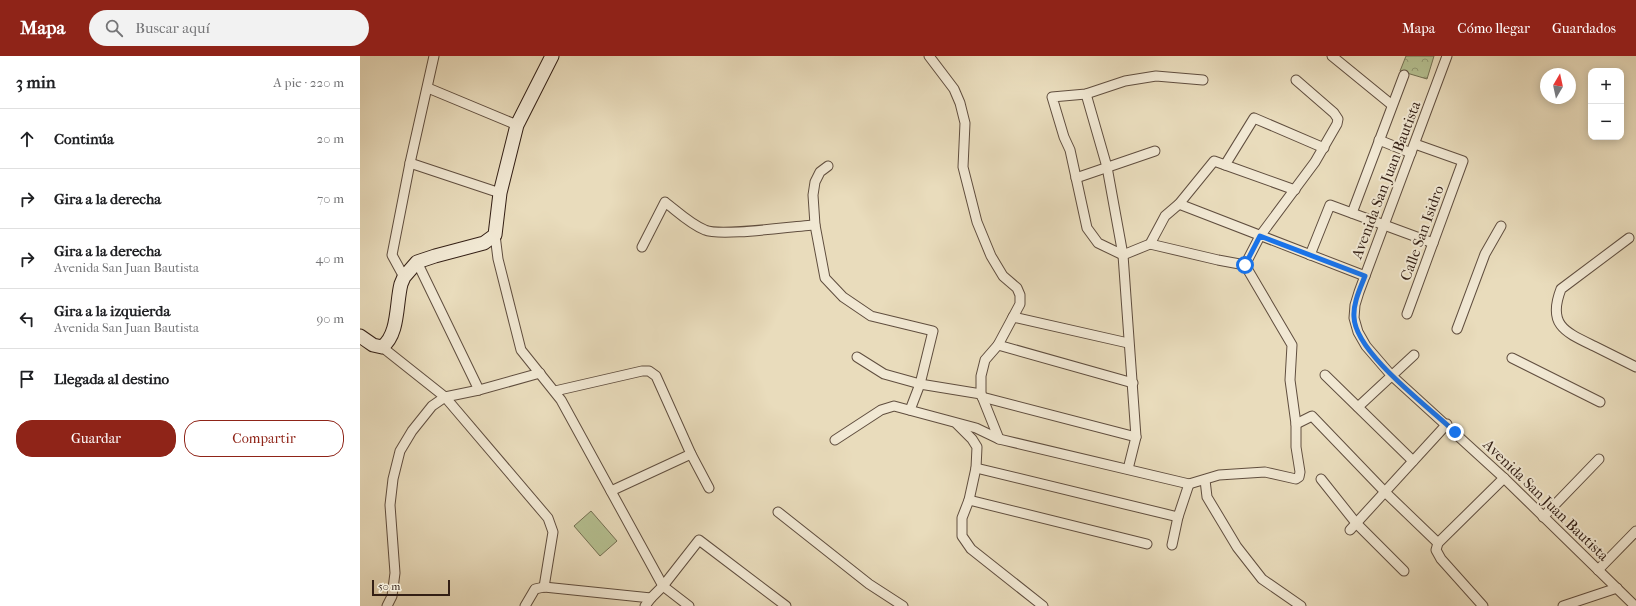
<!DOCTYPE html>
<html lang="es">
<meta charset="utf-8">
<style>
:root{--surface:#fff;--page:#f2f2f2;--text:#202124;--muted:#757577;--line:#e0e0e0;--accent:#8f2418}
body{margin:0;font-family:"IM FELL French Canon",serif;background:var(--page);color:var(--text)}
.controls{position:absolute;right:12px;top:12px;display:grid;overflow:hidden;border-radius:8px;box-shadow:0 2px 10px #0003}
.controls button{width:36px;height:36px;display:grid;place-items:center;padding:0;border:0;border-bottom:1px solid var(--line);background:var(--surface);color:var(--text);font:20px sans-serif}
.compass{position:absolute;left:1180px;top:12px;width:36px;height:36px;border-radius:50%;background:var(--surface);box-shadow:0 2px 10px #0003;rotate:9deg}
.scale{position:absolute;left:12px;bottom:10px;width:78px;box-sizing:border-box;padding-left:4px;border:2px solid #331f15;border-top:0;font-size:11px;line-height:14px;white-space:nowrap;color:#331f15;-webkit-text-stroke:3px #f1e8d3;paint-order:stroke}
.stop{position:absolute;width:12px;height:12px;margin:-9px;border:3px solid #1a73e8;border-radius:50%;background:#fff}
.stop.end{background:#1a73e8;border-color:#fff;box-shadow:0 1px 4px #0008}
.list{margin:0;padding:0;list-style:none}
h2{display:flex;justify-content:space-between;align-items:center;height:52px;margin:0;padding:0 16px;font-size:17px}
h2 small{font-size:13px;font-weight:400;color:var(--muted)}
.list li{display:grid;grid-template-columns:26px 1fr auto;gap:12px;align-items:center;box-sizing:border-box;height:60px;padding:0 16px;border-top:1px solid var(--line)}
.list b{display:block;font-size:15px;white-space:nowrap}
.list p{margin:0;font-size:13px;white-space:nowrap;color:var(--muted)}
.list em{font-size:13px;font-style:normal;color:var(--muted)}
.actions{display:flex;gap:8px;padding:12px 16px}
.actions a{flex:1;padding:9px 0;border:1px solid var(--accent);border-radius:16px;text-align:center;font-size:14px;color:var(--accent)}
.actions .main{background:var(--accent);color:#fff}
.icon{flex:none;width:22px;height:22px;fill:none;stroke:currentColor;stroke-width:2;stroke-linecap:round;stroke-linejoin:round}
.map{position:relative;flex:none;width:1276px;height:550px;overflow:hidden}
header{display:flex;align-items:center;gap:24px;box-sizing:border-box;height:56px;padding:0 20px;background:var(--accent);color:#fff}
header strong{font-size:19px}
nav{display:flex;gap:22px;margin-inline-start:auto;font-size:14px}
.search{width:280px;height:36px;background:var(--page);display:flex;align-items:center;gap:10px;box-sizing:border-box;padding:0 14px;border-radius:22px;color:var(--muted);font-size:15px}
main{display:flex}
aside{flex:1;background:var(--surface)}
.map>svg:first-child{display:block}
.grass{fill:#b5c091;stroke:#747053}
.forest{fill:url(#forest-crowns);stroke:#747053}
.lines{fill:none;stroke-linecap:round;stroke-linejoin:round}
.street-casing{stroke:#604e3f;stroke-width:11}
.secondary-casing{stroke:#331f15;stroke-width:15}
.street{stroke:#f1e8d3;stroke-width:9}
.secondary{stroke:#f1e8d3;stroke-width:13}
.route{stroke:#1a73e8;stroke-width:5}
.labels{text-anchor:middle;stroke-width:4;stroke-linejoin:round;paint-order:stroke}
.street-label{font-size:15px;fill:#331f15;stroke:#f1e8d3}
</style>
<header>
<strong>Mapa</strong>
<div class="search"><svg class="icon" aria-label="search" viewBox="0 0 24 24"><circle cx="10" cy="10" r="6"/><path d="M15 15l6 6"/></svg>Buscar aquí</div>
<nav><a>Mapa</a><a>Cómo llegar</a><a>Guardados</a></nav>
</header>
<main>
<aside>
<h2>3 min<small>A pie · 220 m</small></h2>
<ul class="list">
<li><svg class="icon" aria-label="ahead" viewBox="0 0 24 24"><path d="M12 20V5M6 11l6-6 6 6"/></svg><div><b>Continúa</b></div><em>20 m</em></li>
<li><svg class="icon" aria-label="right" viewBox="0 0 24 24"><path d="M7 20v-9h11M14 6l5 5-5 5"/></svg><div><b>Gira a la derecha</b></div><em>70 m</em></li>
<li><svg class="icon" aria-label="right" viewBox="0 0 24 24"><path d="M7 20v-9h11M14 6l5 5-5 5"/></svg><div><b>Gira a la derecha</b><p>Avenida San Juan Bautista</p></div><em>40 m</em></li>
<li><svg class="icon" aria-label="left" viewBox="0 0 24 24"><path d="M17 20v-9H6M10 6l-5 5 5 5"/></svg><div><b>Gira a la izquierda</b><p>Avenida San Juan Bautista</p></div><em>90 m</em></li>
<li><svg class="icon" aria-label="arrive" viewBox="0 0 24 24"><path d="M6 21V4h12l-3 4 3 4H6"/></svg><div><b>Llegada al destino</b></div></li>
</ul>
<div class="actions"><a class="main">Guardar</a><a>Compartir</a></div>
</aside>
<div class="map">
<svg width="1276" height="550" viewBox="0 0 1276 550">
<defs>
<pattern id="forest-crowns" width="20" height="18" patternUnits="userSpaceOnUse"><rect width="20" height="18" fill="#b5c091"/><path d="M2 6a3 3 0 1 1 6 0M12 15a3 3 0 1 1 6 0" fill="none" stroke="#949b75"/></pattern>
</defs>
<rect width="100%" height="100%" fill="#e9dcbc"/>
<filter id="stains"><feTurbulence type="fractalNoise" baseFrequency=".005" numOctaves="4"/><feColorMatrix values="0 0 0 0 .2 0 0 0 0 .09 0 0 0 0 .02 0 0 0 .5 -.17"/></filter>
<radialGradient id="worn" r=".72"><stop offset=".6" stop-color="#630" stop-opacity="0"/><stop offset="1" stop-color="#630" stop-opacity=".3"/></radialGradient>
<polygon class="grass" points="231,455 257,485 240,500 214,470"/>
<polygon class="forest" points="1046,0 1074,0 1067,23 1040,15"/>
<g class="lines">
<defs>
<g id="street">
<polyline points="569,0 594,33 600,47 605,67 603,111 617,166 631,200 643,220 657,232 660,239 660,248 638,289 625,304 621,320 621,338 639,383"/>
<polyline points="972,0 1032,49"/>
<polyline points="1087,0 999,236 995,249 994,262 998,276 1006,290 1031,319 1144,422 1275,550"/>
<polyline points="843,24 796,20 765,25 726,38 692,41 704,81 710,94 727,172 738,187 763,199 790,188 805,160 819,148 854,105 935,134"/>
<polyline points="68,32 157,69"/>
<polyline points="726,38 747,111 763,199 776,381 768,413"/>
<polyline points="1019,84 1051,97"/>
<polyline points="50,107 140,137"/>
<polyline points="865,109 894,62 964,92"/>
<polyline points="468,110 460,116 455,126 453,139 455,169 465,222 483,241 511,260 573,275 560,328 550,354"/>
<polyline points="716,122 795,95"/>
<polyline points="819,148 1005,220"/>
<polyline points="992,157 1044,19"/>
<polyline points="135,179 138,203 161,294 201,344 303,530 329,550"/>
<path d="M1269 182 1201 233C1187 269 1205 276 1234 290 1248 297 1262 304 1276 311"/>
<polyline points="790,188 858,204 885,209"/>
<path d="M282 191 305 146C318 156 330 168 345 174 361 181 433 170 455 169"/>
<polyline points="950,199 970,149 1073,187"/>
<polyline points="57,206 119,334"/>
<polyline points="44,221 32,199 50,107 74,0"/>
<polyline points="1047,258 1103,105 1055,88"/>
<polyline points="653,261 768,287"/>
<polyline points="1097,273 1125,198 1141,170"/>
<polyline points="638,289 773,327"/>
<polyline points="22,291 85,341 188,462 193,476 184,531"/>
<polyline points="497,301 524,318 560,328 621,338"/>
<polyline points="1152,302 1240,346"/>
<polyline points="965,319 1053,405"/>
<polyline points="195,335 282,315 289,315 296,320 331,398 251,435"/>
<polyline points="622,341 776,381"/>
<polyline points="998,351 1054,299"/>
<polyline points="597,368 612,383 617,391 616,412 609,444 602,462 602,480 611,493 683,550"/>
<polyline points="936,368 952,360 1025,436 1078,487"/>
<polyline points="475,384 521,354 534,350 616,372 639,383 829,428 859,419 905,416 936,423 939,421 940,416 936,391 936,368 930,324 932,289 885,209 900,180 955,106 977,68 978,63 974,57 936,24"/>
<polyline points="331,398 349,432"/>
<polyline points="616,412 818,461"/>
<polyline points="961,423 996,467 1044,515"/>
<polyline points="845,424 847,441 877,491 902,523 941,550"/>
<polyline points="609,444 787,488"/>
<polyline points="418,456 509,528 543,550"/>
<polyline points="1183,461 1239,403"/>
<polyline points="990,474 1087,368"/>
<polyline points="812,489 818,461 829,428"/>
<polyline points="1238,514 1276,475"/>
<polyline points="27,550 32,540 35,517 30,449 33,423 40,395 52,375 72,350 85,341 119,334 180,317"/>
<polyline points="165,550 175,533 184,531 291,542"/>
<polyline points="285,550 291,542 303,530 339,484 426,550"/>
<polyline points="1123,550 1081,503 1076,494 1078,487 1144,422"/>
<polyline points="1203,550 1257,532"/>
</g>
<path id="secondary" d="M0 280 13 289 22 291C39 279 36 247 41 228L44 221 57 206 75 200 124 187 135 179 140 137 157 69 192 0"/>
</defs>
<use href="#street" class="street-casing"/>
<use href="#secondary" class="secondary-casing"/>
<use href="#street" class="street"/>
<use href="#secondary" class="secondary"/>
</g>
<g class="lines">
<path class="route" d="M885 209 900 180 1005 220C1000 233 993 247 994 261 995 297 1070 352 1095 376"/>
</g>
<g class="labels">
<g class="street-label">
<text transform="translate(1026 124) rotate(-69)" y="5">Avenida San Juan Bautista</text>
<text transform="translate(1062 177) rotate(-70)" y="5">Calle San Isidro</text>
<text transform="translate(1186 444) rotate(44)" y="5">Avenida San Juan Bautista</text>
</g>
</g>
<rect width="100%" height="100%" filter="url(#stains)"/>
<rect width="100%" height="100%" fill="url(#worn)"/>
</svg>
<div class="controls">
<button>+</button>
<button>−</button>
</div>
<svg class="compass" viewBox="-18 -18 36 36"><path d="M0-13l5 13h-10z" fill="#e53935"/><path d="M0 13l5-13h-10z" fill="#757577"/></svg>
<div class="scale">50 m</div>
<div class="stop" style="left:885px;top:209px"></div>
<div class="stop end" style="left:1095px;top:376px"></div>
</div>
</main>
